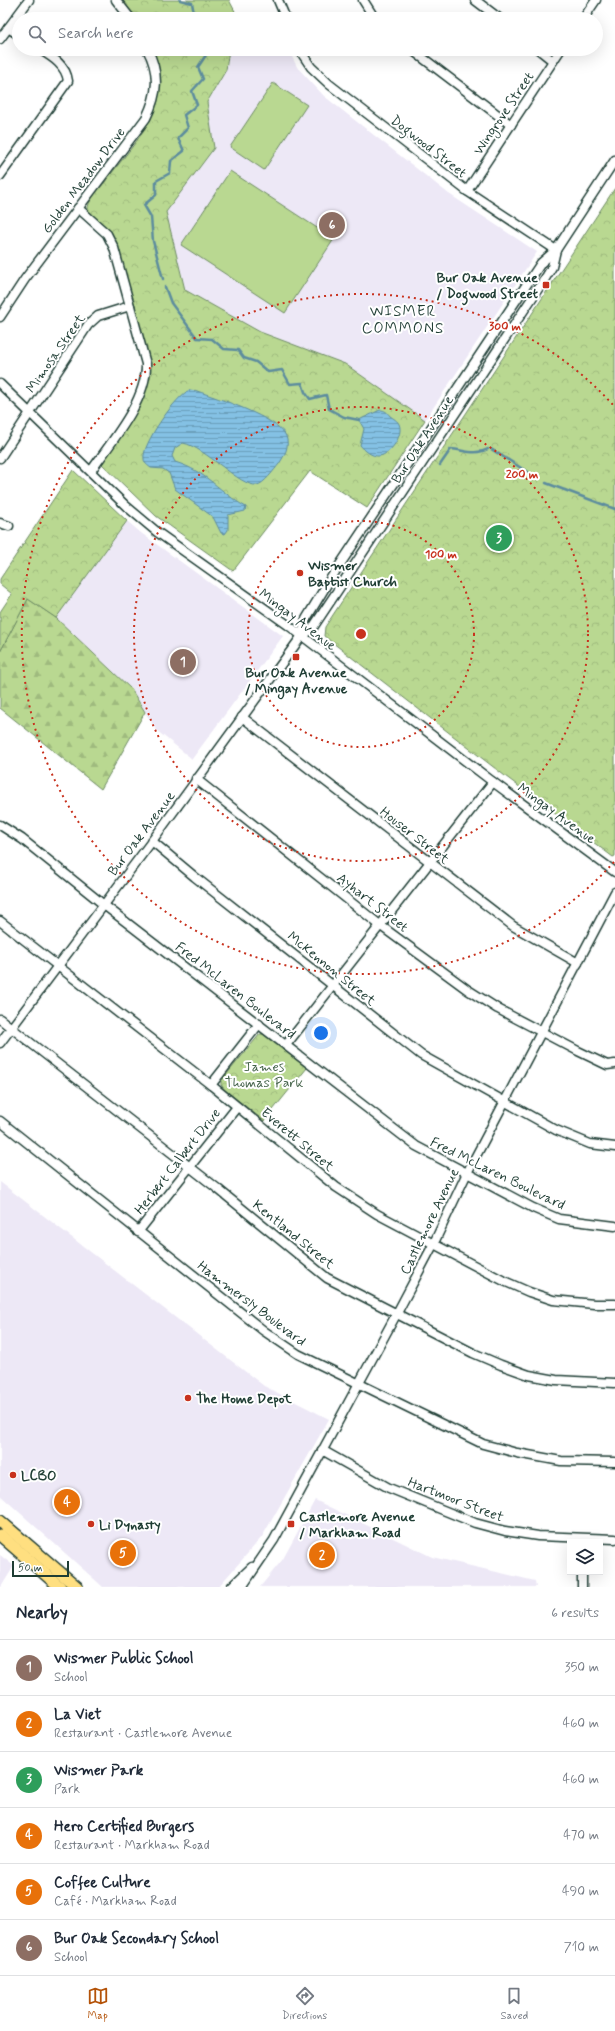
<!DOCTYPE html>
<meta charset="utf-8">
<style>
:root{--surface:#fff;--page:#f6f6f7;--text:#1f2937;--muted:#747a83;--line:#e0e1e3;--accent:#b45309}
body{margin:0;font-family:Mynerve,sans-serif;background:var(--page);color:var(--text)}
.controls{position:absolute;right:12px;bottom:12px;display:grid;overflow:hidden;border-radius:0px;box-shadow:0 4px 16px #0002}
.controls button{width:36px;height:36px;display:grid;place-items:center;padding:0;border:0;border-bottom:1px solid var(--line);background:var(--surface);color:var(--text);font:20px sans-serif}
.scale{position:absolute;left:12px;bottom:10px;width:57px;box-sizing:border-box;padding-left:4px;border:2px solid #1f3d34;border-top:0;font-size:11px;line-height:14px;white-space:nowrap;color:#1f3d34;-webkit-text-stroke:3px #fff;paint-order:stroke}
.you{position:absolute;left:321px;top:1033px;width:14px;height:14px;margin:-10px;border:3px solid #fff;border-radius:50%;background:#1a73e8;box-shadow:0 0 0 6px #1a73e833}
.badge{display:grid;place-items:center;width:26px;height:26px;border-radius:50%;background:var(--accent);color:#fff;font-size:13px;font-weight:700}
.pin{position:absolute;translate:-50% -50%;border:2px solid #fff;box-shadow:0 1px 4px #0006}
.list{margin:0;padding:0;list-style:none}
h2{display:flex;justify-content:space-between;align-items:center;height:52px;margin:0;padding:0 16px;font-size:17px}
h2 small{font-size:13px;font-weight:400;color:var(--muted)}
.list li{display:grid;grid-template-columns:26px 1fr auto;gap:12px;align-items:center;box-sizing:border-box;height:56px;padding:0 16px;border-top:1px solid var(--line)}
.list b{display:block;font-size:15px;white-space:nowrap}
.list p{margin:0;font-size:13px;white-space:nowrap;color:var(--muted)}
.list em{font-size:13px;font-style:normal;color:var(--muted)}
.icon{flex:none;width:22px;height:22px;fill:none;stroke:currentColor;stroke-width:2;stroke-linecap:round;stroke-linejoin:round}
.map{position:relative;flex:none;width:615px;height:1587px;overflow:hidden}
.search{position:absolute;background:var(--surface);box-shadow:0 4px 16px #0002;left:12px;right:12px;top:12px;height:44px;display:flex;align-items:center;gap:10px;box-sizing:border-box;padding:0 14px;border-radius:22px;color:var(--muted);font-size:15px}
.sheet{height:388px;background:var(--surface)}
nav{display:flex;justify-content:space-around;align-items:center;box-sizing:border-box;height:56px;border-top:1px solid var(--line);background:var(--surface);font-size:11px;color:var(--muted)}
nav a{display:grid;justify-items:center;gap:2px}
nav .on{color:var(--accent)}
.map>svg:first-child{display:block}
.built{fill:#ede8f6}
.green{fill:#b9d891;stroke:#6c8a62}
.forest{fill:url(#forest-firs);stroke:#6c8a62}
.park{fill:url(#park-crowns);stroke:#6c8a62}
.water{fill:url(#water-rules);stroke:#5c8c9e}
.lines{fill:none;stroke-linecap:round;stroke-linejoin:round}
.stream{stroke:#5c8c9e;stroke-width:2.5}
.minor-casing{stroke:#1f3d34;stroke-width:11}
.major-casing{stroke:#1f3d34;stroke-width:14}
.minor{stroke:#fff;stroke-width:8}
.major{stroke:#ffdf80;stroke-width:11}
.ring{fill:none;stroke:#c8321e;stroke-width:2;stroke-dasharray:2 4}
.poi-dot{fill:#c8321e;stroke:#fff;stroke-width:1.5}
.labels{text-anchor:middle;stroke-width:4;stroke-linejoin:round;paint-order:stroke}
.street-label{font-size:14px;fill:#1f3d34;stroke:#fff}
.poi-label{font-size:14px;font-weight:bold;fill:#1f3d34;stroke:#fff;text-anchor:start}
.park-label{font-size:14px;fill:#46644b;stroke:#fff}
.neighbourhood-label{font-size:15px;letter-spacing:1px;fill:#1f3d34;stroke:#fff}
.centre{fill:#c8321e;stroke:#fff;stroke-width:2}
.ring-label{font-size:12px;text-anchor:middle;font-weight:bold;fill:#c8321e;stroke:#fff;stroke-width:4;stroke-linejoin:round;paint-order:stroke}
</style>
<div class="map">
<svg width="615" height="1587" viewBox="0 0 615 1587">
<defs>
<pattern id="forest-firs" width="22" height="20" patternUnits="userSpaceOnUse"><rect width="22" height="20" fill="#b9d891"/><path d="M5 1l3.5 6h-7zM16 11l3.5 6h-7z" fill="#9fba7e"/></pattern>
<pattern id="park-crowns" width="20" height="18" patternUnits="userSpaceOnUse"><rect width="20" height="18" fill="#b9d891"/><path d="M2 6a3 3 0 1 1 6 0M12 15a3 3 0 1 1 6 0" fill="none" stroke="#9fba7e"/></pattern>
<pattern id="water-rules" width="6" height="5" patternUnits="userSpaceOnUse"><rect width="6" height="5" fill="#84c1e4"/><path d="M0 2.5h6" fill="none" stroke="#6b9eba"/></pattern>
</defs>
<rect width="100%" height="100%" fill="#fff"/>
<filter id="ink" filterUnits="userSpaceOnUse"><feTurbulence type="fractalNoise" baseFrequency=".025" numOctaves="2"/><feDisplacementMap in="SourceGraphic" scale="8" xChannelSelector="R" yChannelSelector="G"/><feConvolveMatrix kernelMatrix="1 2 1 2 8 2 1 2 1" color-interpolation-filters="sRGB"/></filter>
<g filter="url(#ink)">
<g class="built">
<polygon points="229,49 288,49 297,67 324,96 449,194 537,252 425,420 345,364 260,332 185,290 166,212 214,148 207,102 226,70"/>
<polygon points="127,521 141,533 283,636 192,759 156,730 131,689 56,618"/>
<polygon points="0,1182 264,1386 329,1419 262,1537 218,1587 103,1587 0,1495"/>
<polygon points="315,1500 432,1557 535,1581 536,1587 260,1587 283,1559"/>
<polygon points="0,1555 14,1566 1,1587 0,1587"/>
</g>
<g class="green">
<polygon points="273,83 307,105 264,170 230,147"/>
<polygon points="230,171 334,239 285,313 181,245"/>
</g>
<polygon class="forest" points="28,599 56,618 131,689 145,712 101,789 0,708 0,652"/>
<g class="park">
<polygon points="122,0 229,0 239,19 136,19"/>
<path d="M153 49H229L226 70 207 102 214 148 166 212 185 290 260 332 345 364 425 420 367 508 310 471 233 571 156 516 102 464C122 433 151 402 150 363L117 244 112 234 88 210V207C90 198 99 189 105 182 135 141 177 104 153 49Z"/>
<polygon points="615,188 615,856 613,857 505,776 324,636 325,627"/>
<polygon points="73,470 127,521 56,618 28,599 0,652 0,612 12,594 0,584 0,579"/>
<polygon points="260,1034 263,1034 307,1068 264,1121 225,1090 221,1085 221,1081"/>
</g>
<g class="water">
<path d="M190 390 197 391C217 398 278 418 286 436 290 447 284 456 279 464 274 470 264 484 257 485 240 487 205 447 183 443L175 448 172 456 175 462C208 472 219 492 246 507L245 511 228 515V530L225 534 221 533 213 517 175 489 169 473 163 469 151 468C148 466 144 463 144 459 141 445 177 394 190 390Z"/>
<path d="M380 410C385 410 387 412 390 416 393 418 398 421 399 424 404 435 390 455 379 456 372 457 364 450 360 445L364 429 359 420Z"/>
</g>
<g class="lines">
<g class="stream">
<polyline points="180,0 192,3 195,19"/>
<polyline points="163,279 153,241 151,217 144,205 156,195 156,181 170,173 171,161 184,151 178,138 188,128 184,115 197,105 192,91 203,79 198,67 208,52 205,49"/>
<polyline points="165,287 171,303 197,338 212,339 224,349 238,350 244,358 256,362 268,372 282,370 290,384 302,383 305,392 310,399 326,395 329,409 344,417 359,420"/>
<polyline points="491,449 529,473"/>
<path d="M440 465 451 449C464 450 475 456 488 449"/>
<polyline points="546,483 615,509"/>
</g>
<defs>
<g id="minor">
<polyline points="116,0 131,19"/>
<polyline points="278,0 286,19"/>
<polyline points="363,0 375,19"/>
<polyline points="475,0 500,19"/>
<polyline points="583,19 596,0"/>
<polyline points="8,28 19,35"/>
<polyline points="0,39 29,0"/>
<polyline points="299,49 311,67 329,84 467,191 556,250"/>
<polyline points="411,49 511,125"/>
<polyline points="538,49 553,61"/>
<path d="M0 176 68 81C66 65 52 57 39 49"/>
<polyline points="467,191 561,49"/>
<path d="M78 208 107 234 114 248 146 364C147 401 111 442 91 471"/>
<path d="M0 317 25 279 146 118C158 94 160 73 147 49"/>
<polyline points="0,384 126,506 157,532 288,625 493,782 615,872"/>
<polyline points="0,458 88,325 98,316 130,306"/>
<polyline points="0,523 9,526"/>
<polyline points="301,637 312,629 546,277 552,267 556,250"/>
<polyline points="242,717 513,926 578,963"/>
<polyline points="196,779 381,926 468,990 498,1009 578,1051 607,1065 615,1064"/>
<polyline points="0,825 22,839 104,905 416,1146 533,1208 559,1219 615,1226"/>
<polyline points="152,841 195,877 421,1055 556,1130 590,1144 615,1147"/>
<polyline points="0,921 211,1085 336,1187 377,1214 504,1281 529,1292 553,1300 594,1304 615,1304"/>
<polyline points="0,1019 218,1189 327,1278 473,1353 501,1365 529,1375 556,1380 615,1383"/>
<polyline points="0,1043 152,841 301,637 306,619 329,581 541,263 556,250 615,160"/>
<polyline points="286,1045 493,782"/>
<polyline points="211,1085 259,1024"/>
<polyline points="0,1121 264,1331 298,1354 483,1444 517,1453 561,1461 615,1462"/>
<polyline points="138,1232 237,1107"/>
<polyline points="322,1450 389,1488 475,1523 505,1531 538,1536 615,1539"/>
<polyline points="582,1572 582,1587"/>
<polyline points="231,1587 252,1567"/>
<polyline points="242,1587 274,1540 397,1313 433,1245 467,1173 615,892"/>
</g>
<g id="major">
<polyline points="0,1521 77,1587"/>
<polyline points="0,1535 60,1587"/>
</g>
</defs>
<use href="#minor" class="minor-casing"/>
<use href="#major" class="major-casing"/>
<use href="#minor" class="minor"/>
<use href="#major" class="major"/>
</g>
</g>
<g class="ring">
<circle cx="361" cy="634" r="113"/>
<circle cx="361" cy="634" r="227"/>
<path d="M614 862A340 340 0 1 1 614 406"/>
</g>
<g class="poi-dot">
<rect x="542" y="281" width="8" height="8" rx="2"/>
<circle cx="300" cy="573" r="4"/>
<rect x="292" y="653" width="8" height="8" rx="2"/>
<circle cx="188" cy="1398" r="4"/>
<circle cx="13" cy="1475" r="4"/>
<circle cx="91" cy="1524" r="4"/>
<rect x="287" y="1520" width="8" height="8" rx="2"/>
</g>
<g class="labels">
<g class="street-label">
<text transform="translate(503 113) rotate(-56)" y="5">Wingrove Street</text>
<text transform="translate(429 146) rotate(38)" y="5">Dogwood Street</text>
<text transform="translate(83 180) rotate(-53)" y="5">Golden Meadow Drive</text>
<text transform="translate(55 353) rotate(-55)" y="5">Mimosa Street</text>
<text transform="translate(422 439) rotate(-57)" y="5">Bur Oak Avenue</text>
<text transform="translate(298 619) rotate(37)" y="5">Mingay Avenue</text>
<text transform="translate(557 813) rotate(36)" y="5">Mingay Avenue</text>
<text transform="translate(141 833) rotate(-53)" y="5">Bur Oak Avenue</text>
<text transform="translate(415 835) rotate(38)" y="5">Houser Street</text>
<text transform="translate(373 902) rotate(38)" y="5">Ayhart Street</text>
<text transform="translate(332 968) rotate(39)" y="5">McKennon Street</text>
<text transform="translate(236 990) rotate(38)" y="5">Fred McLaren Boulevard</text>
<text transform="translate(298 1139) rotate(40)" y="5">Everett Street</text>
<text transform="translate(177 1161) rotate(-52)" y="5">Herbert Calbert Drive</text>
<text transform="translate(498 1173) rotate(26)" y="5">Fred McLaren Boulevard</text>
<text transform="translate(429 1221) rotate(-64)" y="5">Castlemore Avenue</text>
<text transform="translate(294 1234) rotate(39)" y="5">Kentland Street</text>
<text transform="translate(252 1303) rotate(37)" y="5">Hammersly Boulevard</text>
<text transform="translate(456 1499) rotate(21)" y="5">Hartmoor Street</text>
</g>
<g class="poi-label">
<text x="538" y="282" text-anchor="end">Bur Oak Avenue<tspan x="538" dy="16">/ Dogwood Street</tspan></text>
<text x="308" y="570">Wismer<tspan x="308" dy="16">Baptist Church</tspan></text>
<text x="296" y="677" text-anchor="middle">Bur Oak Avenue<tspan x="296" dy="16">/ Mingay Avenue</tspan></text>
<text x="196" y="1403">The Home Depot</text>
<text x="21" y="1480">LCBO</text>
<text x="299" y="1521">Castlemore Avenue<tspan x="299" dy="16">/ Markham Road</tspan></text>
<text x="99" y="1529">Li Dynasty</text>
</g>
<g class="park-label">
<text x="264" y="1071">James<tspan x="264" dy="16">Thomas Park</tspan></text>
</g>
<g class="neighbourhood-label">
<text x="403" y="316">WISMER<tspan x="403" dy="17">COMMONS</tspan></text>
</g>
</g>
<circle cx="361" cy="634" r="6" class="centre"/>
<g class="ring-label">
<text x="505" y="330">300 m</text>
<text x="522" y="478">200 m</text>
<text x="441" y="558">100 m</text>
</g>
</svg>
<div class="controls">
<button><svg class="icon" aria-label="layers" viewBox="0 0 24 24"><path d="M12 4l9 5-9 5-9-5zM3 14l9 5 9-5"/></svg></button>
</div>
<div class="scale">50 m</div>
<div class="you"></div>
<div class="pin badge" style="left:183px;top:662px;background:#8d6e63">1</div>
<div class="pin badge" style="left:322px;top:1555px;background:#e8710a">2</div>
<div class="pin badge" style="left:499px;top:538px;background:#2e9e5b">3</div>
<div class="pin badge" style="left:67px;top:1502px;background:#e8710a">4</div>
<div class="pin badge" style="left:123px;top:1553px;background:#e8710a">5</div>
<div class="pin badge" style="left:332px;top:225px;background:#8d6e63">6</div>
<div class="search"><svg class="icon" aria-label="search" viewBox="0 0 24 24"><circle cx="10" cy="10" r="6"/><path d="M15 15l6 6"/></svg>Search here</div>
</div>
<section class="sheet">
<h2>Nearby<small>6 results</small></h2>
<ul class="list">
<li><span class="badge" style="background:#8d6e63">1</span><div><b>Wismer Public School</b><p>School</p></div><em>350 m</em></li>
<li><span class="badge" style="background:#e8710a">2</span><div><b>La Viet</b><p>Restaurant · Castlemore Avenue</p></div><em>460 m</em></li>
<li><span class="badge" style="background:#2e9e5b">3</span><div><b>Wismer Park</b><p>Park</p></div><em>460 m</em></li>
<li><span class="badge" style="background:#e8710a">4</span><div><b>Hero Certified Burgers</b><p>Restaurant · Markham Road</p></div><em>470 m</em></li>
<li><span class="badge" style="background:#e8710a">5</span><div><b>Coffee Culture</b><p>Café · Markham Road</p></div><em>490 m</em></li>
<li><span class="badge" style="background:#8d6e63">6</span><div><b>Bur Oak Secondary School</b><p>School</p></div><em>710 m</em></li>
</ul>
</section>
<nav>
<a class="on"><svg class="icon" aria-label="map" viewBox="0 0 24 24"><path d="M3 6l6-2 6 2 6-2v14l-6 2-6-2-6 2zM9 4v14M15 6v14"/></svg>Map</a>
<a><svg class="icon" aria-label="directions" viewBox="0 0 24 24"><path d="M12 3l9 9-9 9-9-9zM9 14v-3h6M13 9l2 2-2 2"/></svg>Directions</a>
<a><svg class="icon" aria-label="saved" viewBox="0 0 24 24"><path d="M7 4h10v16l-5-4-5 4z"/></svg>Saved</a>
</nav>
